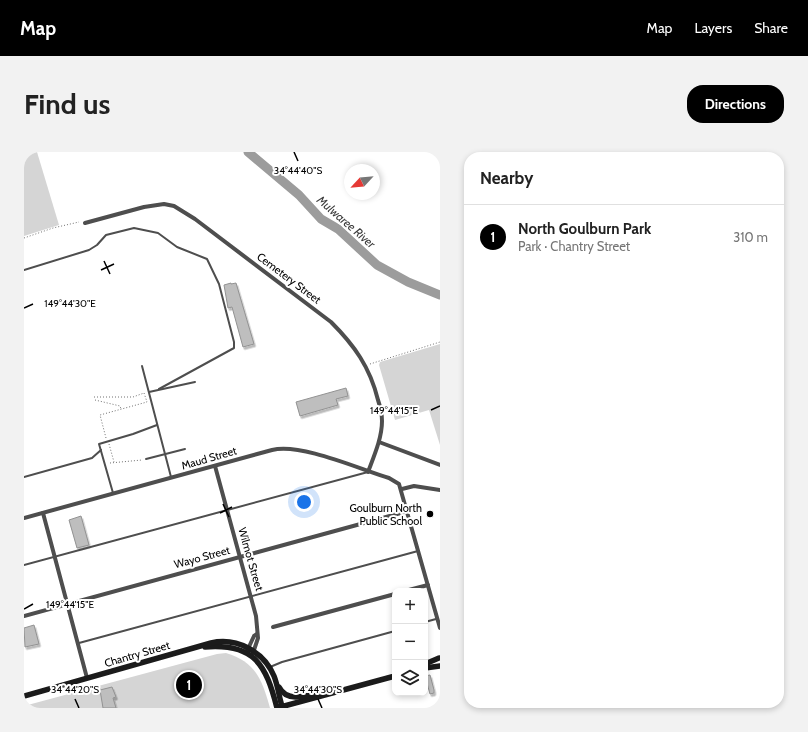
<!DOCTYPE html>
<meta charset="utf-8">
<style>
:root{--surface:#fff;--page:#f2f2f2;--text:#222;--muted:#767676;--line:#e0e0e0;--accent:#000}
body{margin:0;font-family:Cabin,sans-serif;background:var(--page);color:var(--text)}
.controls{position:absolute;right:12px;bottom:12px;display:grid;overflow:hidden;border-radius:8px;box-shadow:0 2px 6px #0003}
.controls button{width:36px;height:36px;display:grid;place-items:center;padding:0;border:0;border-bottom:1px solid var(--line);background:var(--surface);color:var(--text);font:20px sans-serif}
.compass{position:absolute;left:320px;top:12px;width:36px;height:36px;border-radius:50%;background:var(--surface);box-shadow:0 2px 6px #0003;rotate:244deg}
.you{position:absolute;left:280px;top:350px;width:14px;height:14px;margin:-10px;border:3px solid #fff;border-radius:50%;background:#1a73e8;box-shadow:0 0 0 6px #1a73e833}
.badge{display:grid;place-items:center;width:26px;height:26px;border-radius:50%;background:var(--accent);color:#fff;font-size:13px;font-weight:700}
.pin{position:absolute;translate:-50% -50%;border:2px solid #fff;box-shadow:0 1px 4px #0006}
.list{margin:0;padding:0;list-style:none}
h2{display:flex;justify-content:space-between;align-items:center;height:52px;margin:0;padding:0 16px;font-size:17px}
h2 small{font-size:13px;font-weight:400;color:var(--muted)}
.list li{display:grid;grid-template-columns:26px 1fr auto;gap:12px;align-items:center;box-sizing:border-box;height:64px;padding:0 16px;border-top:1px solid var(--line)}
.list b{display:block;font-size:15px;white-space:nowrap}
.list p{margin:0;font-size:13px;white-space:nowrap;color:var(--muted)}
.list em{font-size:13px;font-style:normal;color:var(--muted)}
.icon{flex:none;width:22px;height:22px;fill:none;stroke:currentColor;stroke-width:2;stroke-linecap:round;stroke-linejoin:round}
.map{position:relative;flex:none;width:416px;height:556px;overflow:hidden;border-radius:16px}
header{display:flex;align-items:center;gap:24px;box-sizing:border-box;height:56px;padding:0 20px;background:var(--accent);color:#fff}
header strong{font-size:19px}
nav{display:flex;gap:22px;margin-inline-start:auto;font-size:14px}
.intro{display:flex;align-items:center;justify-content:space-between;box-sizing:border-box;height:96px;padding:0 24px}
h1{margin:0;font-size:28px}
.button{padding:10px 18px;border-radius:16px;background:var(--accent);color:#fff;font-size:14px;font-weight:700}
main{display:flex;gap:24px;padding:0 24px}
aside{flex:1;background:var(--surface);border-radius:16px;box-shadow:0 2px 6px #0003}
.map>svg:first-child{display:block}
.green{fill:#d5d5d5}
.lines{fill:none;stroke-linecap:round;stroke-linejoin:round}
.river{stroke:#9c9c9c;stroke-width:9}
.building{fill:#bebebe;stroke:#929292;filter:url(#shadow)}
.path{stroke:#707070;stroke-width:1;stroke-dasharray:1 2;stroke-linecap:butt}
.service{stroke:#4e4e4e;stroke-width:2}
.minor{stroke:#4e4e4e;stroke-width:4}
.secondary{stroke:#1b1b1b;stroke-width:5.5}
.ticks{fill:none;stroke:#000;stroke-width:1.5}
.poi-dot{fill:#000;stroke:#fff;stroke-width:1.5}
.labels{text-anchor:middle;stroke-width:4;stroke-linejoin:round;paint-order:stroke}
.street-label{font-size:11px;fill:#000;stroke:#fff}
.poi-label{font-size:11px;fill:#000;stroke:#fff;text-anchor:end}
.water-label{font-size:12px;font-style:italic;fill:#3d3d3d;stroke:#fff}
.ticks-label{font-size:10px;text-anchor:middle;fill:#000;stroke:#fff;stroke-width:4;stroke-linejoin:round;paint-order:stroke}
</style>
<header>
<strong>Map</strong>
<nav><a>Map</a><a>Layers</a><a>Share</a></nav>
</header>
<div class="intro"><h1>Find us</h1><a class="button">Directions</a></div>
<main>
<div class="map">
<svg width="416" height="556" viewBox="0 0 416 556">
<defs>
<filter id="shadow"><feDropShadow dx="1.5" dy="2.5" stdDeviation="0" flood-color="#0004"/></filter>
</defs>
<rect width="100%" height="100%" fill="#fff"/>
<g class="green">
<polygon points="0,0 13,0 35,73 0,84"/>
<polygon points="416,192 416,293 405,258 371,268 355,213 356,210"/>
<path d="M202 501C232 510 238 528 246 556H0V554L193 502Z"/>
</g>
<g class="lines">
<polyline class="river" points="224,0 275,43 297,67 314,77 353,113 384,130 416,143"/>
</g>
<g class="building">
<polygon points="207,131 207,132 212,131 230,192 219,195 208,155 204,156 200,133"/>
<polygon points="322,236 324,244 312,247 314,253 276,264 272,250"/>
<polygon points="57,364 65,393 53,396 45,368"/>
<polygon points="10,473 15,492 1,495 0,476"/>
<polygon points="406,523 410,538 410,541 406,542 401,524"/>
<polygon points="88,535 92,545 89,546 92,556 79,556 76,538"/>
</g>
<g class="lines">
<g class="path">
<polyline points="0,86 29,76 55,70"/>
<polyline points="346,212 416,190"/>
<polyline points="70,245 109,245 120,241"/>
<polyline points="71,248 96,254 97,257"/>
<polyline points="82,286 76,263 123,250 120,241"/>
<polyline points="85,292 90,310"/>
<polyline points="86,311 118,308"/>
</g>
<g class="service">
<polyline points="0,118 65,98 73,93 82,83 110,76 134,81 153,95 183,107 195,132 210,190 210,196 135,237"/>
<polyline points="118,214 147,325"/>
<polyline points="125,240 171,230"/>
<polyline points="122,307 161,297"/>
<polyline points="0,325 68,306 77,298"/>
<polyline points="89,341 75,292 109,282 133,273"/>
<polyline points="0,413 344,320"/>
<polyline points="401,470 412,467"/>
<polyline points="55,491 394,399"/>
<polyline points="246,515 258,510 371,479"/>
</g>
<g class="minor">
<path d="M61 71 120 55 140 52 150 54 171 67 307 170C330 193 346 215 354 248 356 254 358 262 358 269 358 286 350 304 344 320"/>
<polyline points="355,290 416,313"/>
<polyline points="191,314 232,464 234,486 229,501"/>
<polyline points="378,337 390,334 416,338"/>
<polyline points="19,361 63,526"/>
<path d="M0 366 248 298C278 291 335 317 365 326L375 332 416 476"/>
<polyline points="381,439 404,433"/>
<polyline points="0,464 384,359"/>
<polyline points="249,475 371,442"/>
<polyline points="223,499 230,484 233,482"/>
</g>
<g class="secondary">
<path d="M181 495C231 491 242 513 253 556L371 524"/>
<polyline points="401,512 415,506"/>
<polyline points="401,516 416,514"/>
<path d="M255 535C263 551 282 544 297 540"/>
<path d="M0 544 187 491C213 485 240 500 250 524 254 534 255 545 258 554"/>
</g>
</g>
<path class="ticks" d="M270 0 274 9M80 109 86 122M77 118 90 112M0 156 9 152M407 258 416 254M199 352 205 365M196 361 208 355M0 457 9 452M51 547 55 556M294 547 298 556"/>
<circle class="poi-dot" cx="406" cy="362" r="4"/>
<g class="labels">
<g class="street-label">
<text transform="translate(265 126) rotate(37)" y="4">Cemetery Street</text>
<text transform="translate(185 306) rotate(-16)" y="4">Maud Street</text>
<text transform="translate(178 405) rotate(-15)" y="4">Wayo Street</text>
<text transform="translate(227 407) rotate(74)" y="4">Wilmot Street</text>
<text transform="translate(113 502) rotate(-16)" y="4">Chantry Street</text>
</g>
<g class="poi-label">
<text x="398" y="360">Goulburn North<tspan x="398" dy="13">Public School</tspan></text>
</g>
<g class="water-label">
<text transform="translate(322 70) rotate(41)" y="4">Mulwaree River</text>
</g>
</g>
<g class="ticks-label">
<text x="274" y="22">34°44'40"S</text>
<text x="46" y="155">149°44'30"E</text>
<text x="370" y="262">149°44'15"E</text>
<text x="46" y="456">149°44'15"E</text>
<text x="51" y="541">34°44'20"S</text>
<text x="294" y="541">34°44'30"S</text>
</g>
</svg>
<div class="controls">
<button>+</button>
<button>−</button>
<button><svg class="icon" aria-label="layers" viewBox="0 0 24 24"><path d="M12 4l9 5-9 5-9-5zM3 14l9 5 9-5"/></svg></button>
</div>
<svg class="compass" viewBox="-18 -18 36 36"><path d="M0-13l5 13h-10z" fill="#e53935"/><path d="M0 13l5-13h-10z" fill="#767676"/></svg>
<div class="you"></div>
<div class="pin badge" style="left:165px;top:533px">1</div>
</div>
<aside>
<h2>Nearby<small></small></h2>
<ul class="list">
<li><span class="badge">1</span><div><b>North Goulburn Park</b><p>Park · Chantry Street</p></div><em>310 m</em></li>
</ul>
</aside>
</main>
